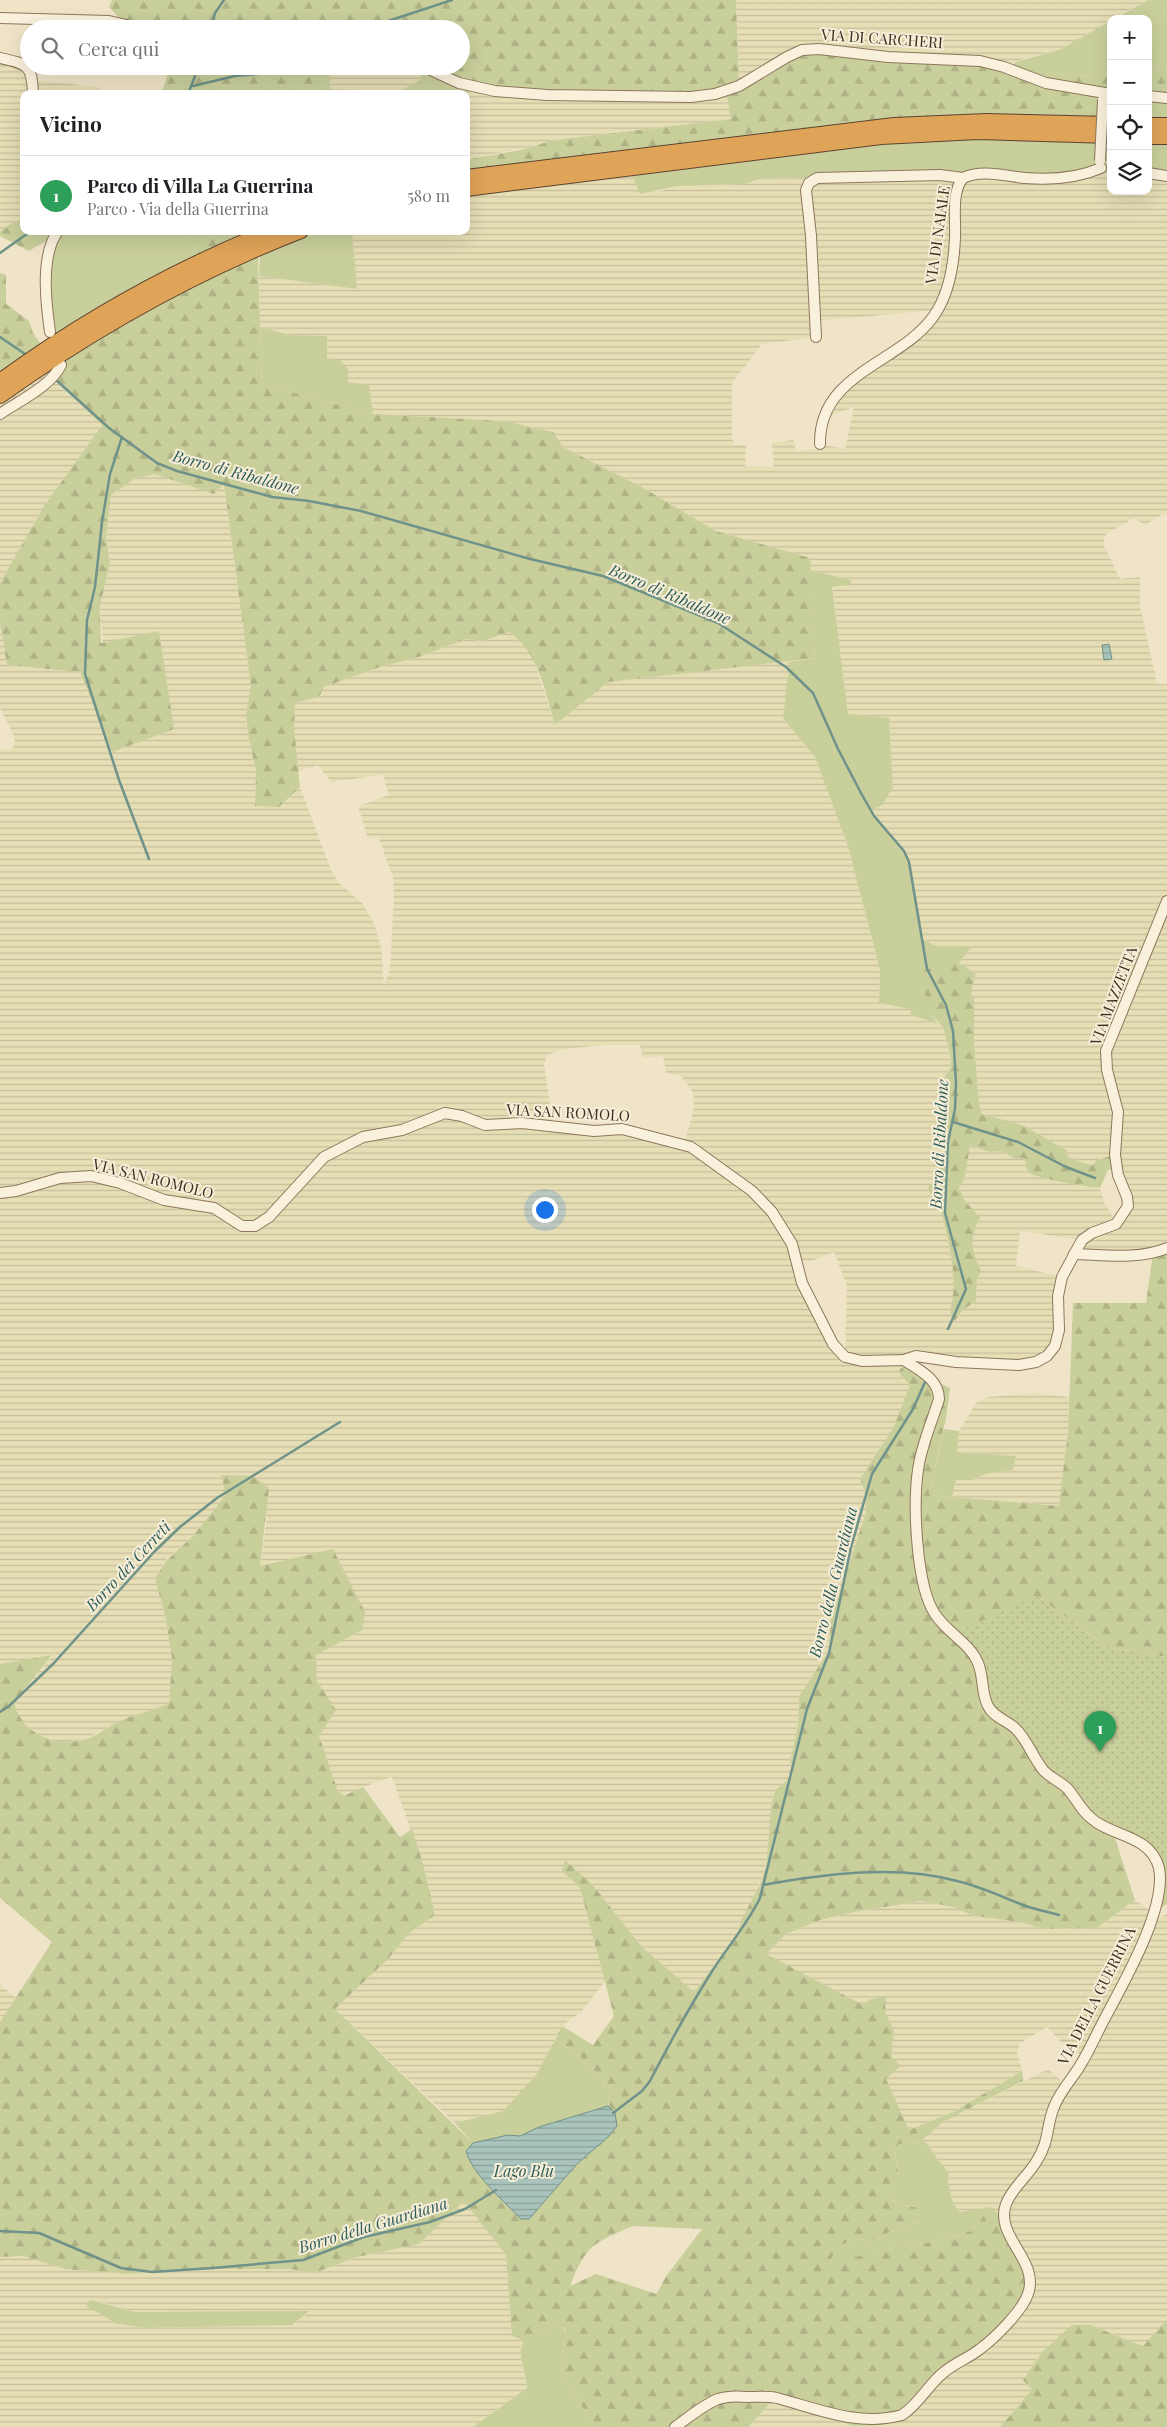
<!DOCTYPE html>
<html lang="it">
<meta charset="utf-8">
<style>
:root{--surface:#fff;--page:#f2f2f2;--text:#202124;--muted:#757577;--line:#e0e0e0;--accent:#111827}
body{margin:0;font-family:"Playfair Display",serif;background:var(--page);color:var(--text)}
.controls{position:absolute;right:15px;top:15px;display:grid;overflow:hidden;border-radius:10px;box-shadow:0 5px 20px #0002}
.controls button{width:45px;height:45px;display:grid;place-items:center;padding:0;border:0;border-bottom:1px solid var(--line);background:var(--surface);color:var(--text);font:25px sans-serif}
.you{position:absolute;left:544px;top:1209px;width:18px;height:18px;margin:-12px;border:4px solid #fff;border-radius:50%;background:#1a73e8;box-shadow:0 0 0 8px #1a73e833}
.badge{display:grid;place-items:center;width:32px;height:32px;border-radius:50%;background:var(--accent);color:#fff;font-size:16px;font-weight:700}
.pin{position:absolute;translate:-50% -41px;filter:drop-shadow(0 1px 2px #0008)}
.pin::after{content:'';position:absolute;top:26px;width:18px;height:15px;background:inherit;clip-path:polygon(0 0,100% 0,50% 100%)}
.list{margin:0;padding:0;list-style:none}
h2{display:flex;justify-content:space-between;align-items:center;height:65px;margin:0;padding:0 20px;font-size:21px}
h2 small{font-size:16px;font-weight:400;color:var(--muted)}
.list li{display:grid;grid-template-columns:32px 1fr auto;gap:15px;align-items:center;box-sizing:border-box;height:80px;padding:0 20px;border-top:1px solid var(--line)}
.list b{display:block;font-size:19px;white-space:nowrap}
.list p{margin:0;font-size:16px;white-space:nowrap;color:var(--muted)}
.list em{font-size:16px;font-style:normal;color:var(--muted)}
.icon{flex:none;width:28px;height:28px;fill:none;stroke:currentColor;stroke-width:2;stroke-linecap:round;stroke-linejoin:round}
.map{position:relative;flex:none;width:1167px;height:2427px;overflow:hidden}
.search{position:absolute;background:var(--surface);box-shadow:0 5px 20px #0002;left:20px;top:20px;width:450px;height:55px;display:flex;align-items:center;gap:12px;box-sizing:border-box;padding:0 18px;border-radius:28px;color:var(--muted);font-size:19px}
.panel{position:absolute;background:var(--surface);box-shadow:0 5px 20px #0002;left:20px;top:90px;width:450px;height:145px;border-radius:10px}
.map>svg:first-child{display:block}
.farmland{fill:url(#farmland-rules);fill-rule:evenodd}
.grass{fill:#c9cf9b}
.forest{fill:url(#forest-firs);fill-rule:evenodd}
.park{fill:url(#park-dots)}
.water{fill:url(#water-rules);stroke:#6f938a}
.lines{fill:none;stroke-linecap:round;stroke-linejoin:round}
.stream{stroke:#6f938a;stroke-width:2.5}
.minor-casing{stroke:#8d765c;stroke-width:12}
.highway-casing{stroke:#5b4430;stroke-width:16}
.minor{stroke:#faf1dc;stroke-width:10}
.highway{stroke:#e0a458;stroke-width:14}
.minor-bridge-casing{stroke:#8d765c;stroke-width:12;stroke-linecap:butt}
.minor-bridge{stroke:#faf1dc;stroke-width:10}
.labels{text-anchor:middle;stroke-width:4;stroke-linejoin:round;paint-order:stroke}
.street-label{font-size:15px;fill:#3d2e20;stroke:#f7eed8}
.water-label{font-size:16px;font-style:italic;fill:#2f5d5a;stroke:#f7eed8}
</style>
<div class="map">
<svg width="1167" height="2427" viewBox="0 0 1167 2427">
<defs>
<pattern id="farmland-rules" width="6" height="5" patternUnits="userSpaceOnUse" patternTransform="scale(1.25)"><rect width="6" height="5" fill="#e6deb5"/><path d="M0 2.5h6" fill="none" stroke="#c6bf9b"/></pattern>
<pattern id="forest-firs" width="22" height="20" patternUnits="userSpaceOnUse" patternTransform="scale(1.25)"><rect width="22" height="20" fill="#c9cf9b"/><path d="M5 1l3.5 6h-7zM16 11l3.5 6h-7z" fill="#aeb285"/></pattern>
<pattern id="park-dots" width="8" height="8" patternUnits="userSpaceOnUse" patternTransform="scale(1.25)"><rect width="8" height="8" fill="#c9cf9b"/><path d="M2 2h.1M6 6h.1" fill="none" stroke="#aeb285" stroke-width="1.8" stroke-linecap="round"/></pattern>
<pattern id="water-rules" width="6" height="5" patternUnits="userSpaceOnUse" patternTransform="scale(1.25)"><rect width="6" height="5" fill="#a9c4bc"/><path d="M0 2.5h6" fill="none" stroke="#8ba098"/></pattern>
</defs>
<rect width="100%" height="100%" fill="#f0e4c8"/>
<g class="farmland">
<polygon points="736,0 1148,0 1111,19 1111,21 1061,49 1023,59 1016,62 1010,69 739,86"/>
<polygon points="0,58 23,65 33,80 99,87 106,94 24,94 24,219 10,224 0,232"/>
<polygon points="329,66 422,66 423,67 420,80 400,91 331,89"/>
<polygon points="474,87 726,89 731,119 547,141 540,147 521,148 466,160 466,96"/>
<path d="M629 168 657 192 677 186 745 184 762 178 1101 168 1111 169V191H1148V173L1167 176V515L1163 514 1145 525 1134 518 1106 534 1104 539V546L1120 579 1140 577V606L1157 684H1167V1248L1074 1254 1082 1240 1020 1231 1016 1266 1062 1277 1055 1346 1036 1362 904 1360 903 1366 898 1372 910 1385 893 1428 860 1479 866 1494V1513L831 1618 829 1651 799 1696 798 1726 790 1762 794 1767 791 1778 775 1790 771 1808 766 1868 737 1935 694 1992 642 1947 592 1884 563 1871 580 1888 605 1981 581 2012 562 2026 536 2075 512 2104 503 2111 455 2123 335 2009 389 1958 409 1933 435 1915 424 1867 392 1777 363 1787 344 1797 338 1791 319 1736 335 1710 317 1681 315 1655 362 1630 276 1561 260 1566 267 1516 226 1496 193 1536 166 1560 155 1578 165 1615 172 1658 169 1704 117 1722 84 1740 55 1743 34 1733 16 1714 14 1702 52 1656 0 1664V751L13 748 15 738 0 708V621L7 665 80 672 112 752 100 606 110 563 106 539 111 495 136 478 155 474 181 481 224 484 251 686 246 716 248 734 256 771 255 806 279 807 300 787 331 870 340 884 363 904 374 923 381 947 384 985 390 969 394 894 393 877 378 836 368 839 358 806 389 795 383 775 331 782 318 765 297 772 294 728 295 703 319 697 324 687 383 666 419 657 466 639 483 641 510 632 528 649 534 661 555 725 608 682 732 666 788 662 790 668 783 718 815 757 848 846 880 970 879 1003 912 1009 911 1015 938 1024 944 1029 950 1054 951 1067 944 1078 948 1095 947 1132 944 1150 939 1159 938 1177 932 1182 931 1194 939 1199 955 1275V1294L950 1312 956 1321 963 1310 976 1301 977 1279 981 1272 971 1246 973 1231 979 1217 965 1201 959 1188 965 1178 970 1145 990 1152 1001 1151 1016 1159 1024 1158 1063 1181 1100 1188 1104 1202 1116 1223 1128 1206 1115 1155 1092 1167 1068 1157 1022 1125 982 1114 979 1104 971 994 976 974 959 963 971 946H935L921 938 909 862 871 810 893 787 889 719 848 715 832 586 852 584 850 580 810 570V558L716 531 640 486 563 447 503 421 373 414 369 386 348 382 327 359V336L290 335 260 327 259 276 357 289 352 231H466V189ZM938 310 877 362 836 393 824 418 854 407 845 449 820 444 819 449 796 451 793 440 772 443 774 467 745 466 746 445H734L732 437V383L762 344 816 337 815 321ZM606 1045H640L643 1058 663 1056 666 1073 681 1076 693 1092 694 1109 684 1144 622 1129 553 1126 544 1064 547 1055 564 1049ZM834 1252 847 1286 845 1356 802 1283 798 1261 814 1260Z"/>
<polygon points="44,365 57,382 102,425 44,506 0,583 0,396"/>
<polygon points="1034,1393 1069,1397 1068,1432 1060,1506 952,1497 956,1479 973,1480 985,1474 1013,1470 1016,1456 957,1452 959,1431 977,1402 988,1397"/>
<polygon points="1135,1900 1154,1913 1151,1924 1167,1913 1167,2319 1143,2346 1090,2325 1042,2352 1023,2380 1033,2390 1000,2427 748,2427 775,2398 853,2426 880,2425 902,2416 991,2208 960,2212 953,2203 948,2183 949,2174 923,2139 943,2122 1048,2069 1066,2085 1085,2057 1064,2045 1047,2027 1020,2043 1017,2052 1022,2071 953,2112 909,2130 886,2079 894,2031 885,2011 871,1999 863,2005 765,1954 786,1934 820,1920 854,1912 921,1901 953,1907 974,1916 1020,1922 1043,1929 1097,1928"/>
<polygon points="0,1984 16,1998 0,2022"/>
<path d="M464 2200 506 2255 512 2335 524 2340 521 2346V2362L527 2388 473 2427H0V2257L23 2256 65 2269 126 2274 204 2269H290L314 2273 357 2257 419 2244ZM100 2302 136 2312H310L292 2325 146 2328 118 2324Z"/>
</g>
<g class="grass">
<polygon points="1148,0 1167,0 1167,65 1161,63 1155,71 1148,68 1148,19 1137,19 1134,8"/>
<polygon points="1107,23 1111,39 1111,70 1091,77 1056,74 1046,83 1010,69 1016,62 1061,49"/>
<polygon points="423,67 474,87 466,96 466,94 331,94 331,89 400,91 420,80"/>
<polygon points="1148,96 1167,98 1167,126 1148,125"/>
<polygon points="1111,136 1111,169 1101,168 1085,175 762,178 745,184 677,186 640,194 629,168 881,137"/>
<polygon points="1148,137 1167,137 1167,176 1148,173"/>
<polygon points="58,231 182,231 203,260 54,344 50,332 47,276"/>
<polygon points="301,231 352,231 357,289 259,276 260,247"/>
<polygon points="260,327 290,335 327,336 327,359 340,360 348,370 348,382 369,385 373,414 262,384"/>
<polygon points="810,570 850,580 852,584 832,587 848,714 889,718 893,787 882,805 871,810 904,851 909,862 921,938 935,946 972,946 959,963 945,963 931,1014 938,1024 911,1015 911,1009 879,1003 880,970 848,846 815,757 783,718 789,668 788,662 815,658"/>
<polygon points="944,1429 959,1431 957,1452 1016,1456 1013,1470 985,1474 973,1480 956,1480 952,1497 929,1495"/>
<path d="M555 2040C578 2052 594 2070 611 2090L608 2106 539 2127 520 2136 508 2135 473 2143 455 2123 503 2111 536 2075Z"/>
<path d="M923 2139 949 2174 948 2183 953 2203 960 2212 991 2207 971 2231 938 2241 901 2246 830 2264 836 2246 859 2239 874 2241 899 2227 920 2222V2208C905 2205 891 2207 886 2190L899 2175 894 2149 899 2144 920 2142Z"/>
<polygon points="90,2300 136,2312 310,2311 292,2325 146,2328 118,2324 86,2306"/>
<path d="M561 2326 566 2331 561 2374 595 2427H473L527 2388C526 2372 516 2356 524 2340L530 2342 540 2330Z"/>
</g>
<g class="forest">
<path d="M112 0H736L739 86 802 50 957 59 1045 83 1056 74 1091 77 1111 70V94L1103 93 1102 124 466 177V160C483 156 537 149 547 141L731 119 726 91 715 94 495 91 422 66H461V29H129L109 7Z"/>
<polygon points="1134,8 1137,19 1114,19"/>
<polygon points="1161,63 1167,65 1167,98 1148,96 1148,68 1155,71"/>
<polygon points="170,66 329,66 331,94 152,94 163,89"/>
<polygon points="24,219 24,231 58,231 54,236 29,251 0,236 0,232 10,224"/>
<polygon points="182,231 269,231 203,260"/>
<path d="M260 247 258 259 262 384 373 414 503 421 553 432 563 447 640 486 716 531 810 558 815 658 608 682 555 725C545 693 539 652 509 632L483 641 466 639 419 657 383 666 324 687 319 697 295 703 294 728 300 787 279 807 255 806 256 771 248 734 246 715 251 686 224 484 214 494 155 474 136 478 111 495 106 539 110 563 100 606 101 643 159 631 174 729 112 752 80 672 7 665 0 621V583L44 506 102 425 57 382 44 365Z"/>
<polygon points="0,273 6,275 6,304 29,321 33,333 45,350 0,381"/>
<path d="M945 963H959L976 974 971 994 974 999V1039L979 1104 982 1114 1022 1125 1066 1150 1068 1157 1092 1166 1097 1160 1115 1155 1117 1168 1108 1170 1100 1188C1083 1186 1041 1180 1028 1172L1024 1158 1016 1159 1001 1151 990 1152 970 1145 965 1178 959 1188 965 1201 980 1217C968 1242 972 1248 981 1272L977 1279 976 1301 963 1310 955 1321 950 1312C960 1274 946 1237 939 1199L931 1194 928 1187 938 1177 939 1159 944 1149 948 1111V1095L944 1078 951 1067 950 1054 944 1029 931 1014 919 972Z"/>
<path d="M1167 1248V1657L1107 1647 1037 1596 1013 1726 1112 1829 1135 1900 1097 1928 1043 1929 1020 1922 974 1916 953 1907 921 1901 854 1912 820 1920 786 1934 766 1954 863 2005 871 1999 886 1996 885 2011 894 2031 891 2055 900 2066 886 2079 909 2130 953 2112 1022 2071 1023 2081 943 2122 920 2142 899 2144 894 2149 899 2176 886 2190C891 2207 905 2205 920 2208V2222L899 2227 874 2241 859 2239 837 2246 830 2263 901 2246 938 2241 971 2231 991 2207 1003 2218 1027 2266 1028 2294 1001 2330 942 2373 902 2416 880 2425 853 2426 775 2398 748 2427H595L561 2374 566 2330 561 2326 540 2330 530 2343 512 2336 506 2255 464 2201 419 2244 357 2257 314 2273 290 2269H204L126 2274 65 2269 23 2256 0 2257V2022L52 1942 0 1898V1664L52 1655 14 1702C21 1733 53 1747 83 1740 95 1738 106 1727 117 1722 134 1715 152 1710 169 1704L172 1658 165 1615 155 1578 166 1561 193 1536 225 1496 222 1475 253 1476 269 1488 260 1566 333 1549 365 1612 362 1630 316 1655 317 1681 336 1710 319 1736 338 1791 344 1796 363 1787 400 1837 412 1829 424 1867 435 1915 409 1933 389 1958 335 2009 473 2143 466 2151C472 2174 504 2201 521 2219H529L577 2164 608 2137 615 2113 608 2106 611 2090C594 2070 578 2052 555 2040L562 2026 593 2045 614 2016 580 1888 562 1871 565 1860 592 1884 642 1947 694 1992 737 1935 742 1919 758 1888 766 1868 771 1808 775 1790 791 1778 794 1767 790 1762 798 1726 799 1696 829 1651 831 1618 866 1513V1494L860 1479 893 1428 910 1385 898 1372 903 1366 950 1388 946 1418 929 1495 1059 1506 1068 1432 1073 1303H1146L1153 1254ZM633 2226 702 2229 667 2275 656 2294 596 2274 570 2286C586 2245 593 2243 633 2226Z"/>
<polygon points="1167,2319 1167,2427 1000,2427 1032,2390 1023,2380 1042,2352 1072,2325 1090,2325 1143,2346"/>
</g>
<polygon class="park" points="1037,1596 1107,1647 1167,1657 1167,1904 1154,1913 1159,1894 1155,1857 1096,1823 1045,1773 1029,1744 994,1715 980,1667 961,1641 964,1629"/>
<g class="water">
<polygon points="1109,644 1112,659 1104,660 1102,645"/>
<path d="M608 2106 615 2113 617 2126 608 2137 577 2164 529 2219H521C504 2201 472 2174 466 2151L473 2143 508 2135 520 2136 539 2127Z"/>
</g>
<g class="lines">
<g class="stream">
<polyline points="379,24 452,0"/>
<polyline points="211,29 215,13 224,0"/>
<polyline points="193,86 235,76 269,73 287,66"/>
<polyline points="188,94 199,66"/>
<polyline points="0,253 31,231"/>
<polyline points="0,337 28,356"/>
<polyline points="55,379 109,428 157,463 177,471 272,497 309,501 361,511 530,559 603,576 718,623 786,667 813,693 838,749 861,793 874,816 904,851 909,862 927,969 946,1005 953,1031 956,1083 955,1109 948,1142 945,1213 966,1289 948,1329"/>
<polyline points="122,437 110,474 102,522 95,587 87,620 85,674 119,780 149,859"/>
<polyline points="953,1122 1018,1142 1066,1167 1095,1178"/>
<polyline points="0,1712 9,1706 53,1664 154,1552 180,1527 217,1498 340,1422"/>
<path d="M763 1885C824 1874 897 1864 957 1881 979 1886 998 1895 1018 1903 1031 1909 1045 1911 1059 1915"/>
<path d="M613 2113 642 2091 650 2081C669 2044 689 2008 711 1973 727 1947 747 1925 760 1898L807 1709 829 1653 851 1547 872 1474 913 1409 925 1382"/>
<polyline points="0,2231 39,2233 121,2268 152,2272 213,2268 303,2260 364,2237 430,2222 465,2209 496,2190"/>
</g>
<defs>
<g id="minor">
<polyline points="0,18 109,21 135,27 159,29"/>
<polyline points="357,29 374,29"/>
<path d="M0 58C28 64 32 65 33 94"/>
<polyline points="422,66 459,83 495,91 547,95 691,97 715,94 739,86 787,57 802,50 819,49 888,57 980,61 1004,67 1046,83 1111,94"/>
<polyline points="1148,96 1167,98"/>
<polyline points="1148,173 1167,176"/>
<path d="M50 332C46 304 40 255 58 231"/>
<polyline points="816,337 811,236 806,190 809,183 817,178 940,175 963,178"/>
<path d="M0 414C19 401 51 386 61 365"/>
<path d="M820 444C819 373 899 364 933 317 949 295 954 264 955 237 956 220 951 192 963 178 982 169 1005 176 1025 178 1050 180 1078 178 1101 168"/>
<polyline points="0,1193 16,1191 60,1178 91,1176 120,1183 164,1200 214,1208 242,1226 255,1226 269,1217 324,1157 363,1137 402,1130 445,1113 462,1116 485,1125 522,1123 594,1131 622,1129 691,1147 752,1191 772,1212 792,1244 802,1283 833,1344 845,1357 862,1361 904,1360 916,1356 956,1362 1019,1365 1036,1362 1047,1356 1055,1346 1059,1330 1058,1296 1062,1277 1082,1240 1092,1233 1116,1224 1128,1206 1127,1197 1118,1175 1115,1155 1118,1112 1107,1070 1106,1051 1167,901"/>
<path d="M1074 1254C1105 1255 1138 1260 1167 1248"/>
<path d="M675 2427C688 2418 703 2405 718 2399 728 2396 737 2396 747 2397 757 2397 768 2396 777 2398 818 2409 859 2427 902 2415 919 2404 928 2385 943 2373 954 2363 969 2358 980 2349 995 2338 1022 2311 1028 2294 1040 2260 994 2237 1006 2204 1012 2188 1027 2177 1036 2162 1050 2141 1046 2126 1054 2107 1060 2091 1073 2078 1081 2064 1090 2049 1097 2033 1105 2018 1124 1982 1167 1908 1159 1868 1151 1837 1118 1837 1096 1822 1083 1814 1077 1800 1068 1789 1061 1782 1051 1778 1044 1771 1033 1758 1028 1741 1016 1729 1007 1720 994 1718 988 1706 981 1693 984 1677 978 1663 970 1643 947 1633 935 1614 916 1586 913 1504 918 1470 921 1446 932 1422 939 1399 939 1379 919 1370 904 1360"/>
</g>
<g id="highway">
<polyline points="1148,125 1167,125"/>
<polyline points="1148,137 1167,137"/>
<polyline points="466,177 894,125 986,121 1111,124"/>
<polyline points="466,189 881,137 978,132 1111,136"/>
<path d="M0 381C83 320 173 270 269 231"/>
<path d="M0 396C94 329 193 273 301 231"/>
</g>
</defs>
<use href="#minor" class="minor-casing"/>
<use href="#highway" class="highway-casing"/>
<use href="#minor" class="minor"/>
<use href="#highway" class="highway"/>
<defs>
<polyline id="minor-bridge" points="1100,161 1103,100"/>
</defs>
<use href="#minor-bridge" class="minor-bridge-casing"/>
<use href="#minor-bridge" class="minor-bridge"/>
</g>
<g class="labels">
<g class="street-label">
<text transform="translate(882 39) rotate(4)" y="5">VIA DI CARCHERI</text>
<text transform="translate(938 235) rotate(-82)" y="5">VIA DI NAIALE</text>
<text transform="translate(1114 996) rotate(-69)" y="5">VIA MAZZETTA</text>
<text transform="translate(568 1113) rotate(3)" y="5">VIA SAN ROMOLO</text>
<text transform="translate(153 1179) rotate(14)" y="5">VIA SAN ROMOLO</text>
<text transform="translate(1097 1996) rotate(-63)" y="5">VIA DELLA GUERRINA</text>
</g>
<g class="water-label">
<text transform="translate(236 472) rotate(15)" y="6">Borro di Ribaldone</text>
<text transform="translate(670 594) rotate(23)" y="6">Borro di Ribaldone</text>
<text transform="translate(939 1144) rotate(-87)" y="6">Borro di Ribaldone</text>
<text transform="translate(128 1566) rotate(-47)" y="6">Borro dei Cerreti</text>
<text transform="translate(833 1582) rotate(-76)" y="6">Borro della Guardiana</text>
<text x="524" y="2177">Lago Blu</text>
<text transform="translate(373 2225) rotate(-17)" y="6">Borro della Guardiana</text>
</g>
</g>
</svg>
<div class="controls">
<button>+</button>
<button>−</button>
<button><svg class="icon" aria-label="locate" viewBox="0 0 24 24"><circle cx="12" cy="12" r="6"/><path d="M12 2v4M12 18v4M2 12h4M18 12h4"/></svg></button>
<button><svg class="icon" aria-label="layers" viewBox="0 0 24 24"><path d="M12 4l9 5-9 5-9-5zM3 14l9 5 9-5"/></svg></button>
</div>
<div class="you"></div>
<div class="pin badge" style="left:1100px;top:1752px;background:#2e9e5b">1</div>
<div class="search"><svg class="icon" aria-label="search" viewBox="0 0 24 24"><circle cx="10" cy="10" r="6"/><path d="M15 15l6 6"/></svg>Cerca qui</div>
<section class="panel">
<h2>Vicino<small></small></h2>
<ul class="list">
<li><span class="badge" style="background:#2e9e5b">1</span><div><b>Parco di Villa La Guerrina</b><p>Parco · Via della Guerrina</p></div><em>580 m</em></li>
</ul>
</section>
</div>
